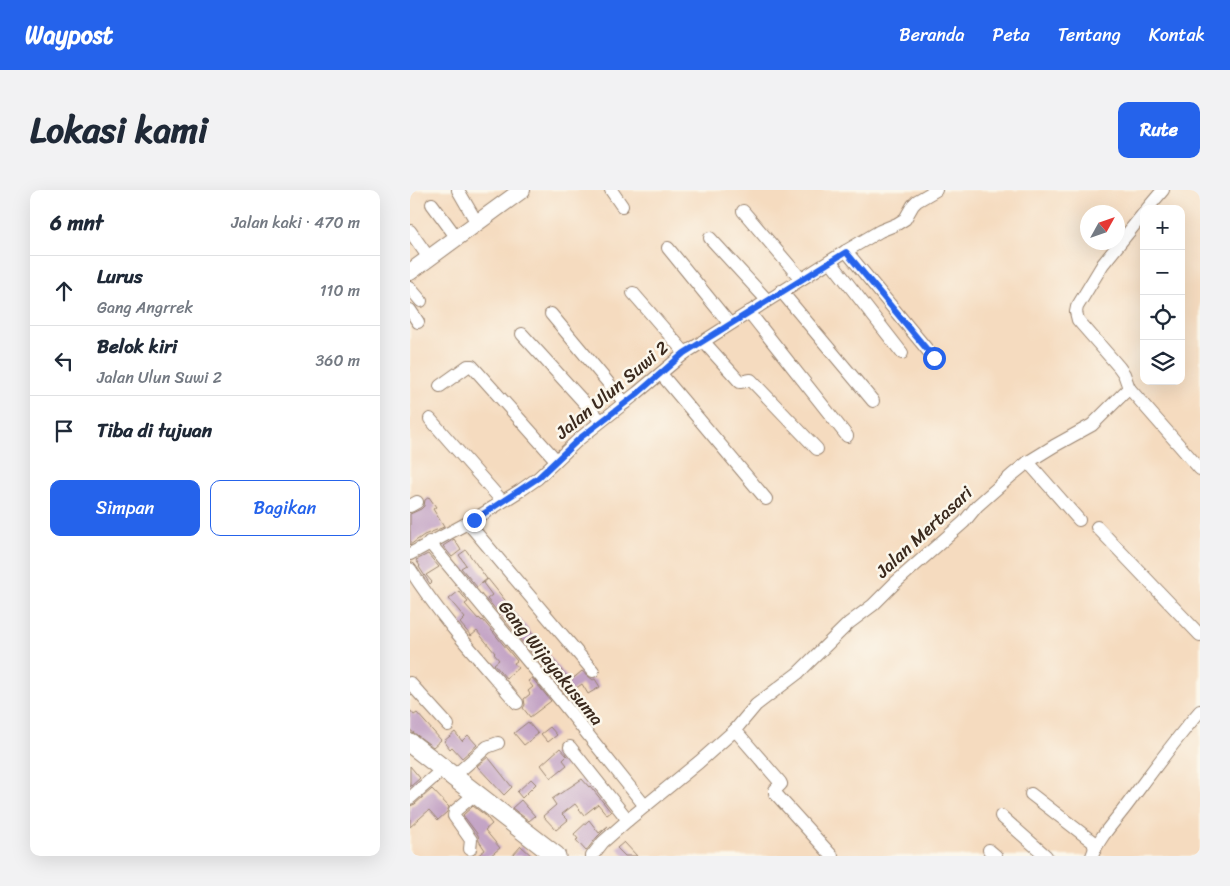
<!DOCTYPE html>
<html lang="id">
<meta charset="utf-8">
<style>
:root{--surface:#fff;--page:#f2f2f3;--text:#1f2937;--muted:#747a83;--line:#e0e1e3;--accent:#2563eb}
body{margin:0;font-family:Sriracha,sans-serif;background:var(--page);color:var(--text)}
.controls{position:absolute;right:15px;top:15px;display:grid;overflow:hidden;border-radius:10px;box-shadow:0 5px 20px #0002}
.controls button{width:45px;height:45px;display:grid;place-items:center;padding:0;border:0;border-bottom:1px solid var(--line);background:var(--surface);color:var(--text);font:25px sans-serif}
.compass{position:absolute;left:670px;top:15px;width:45px;height:45px;border-radius:50%;background:var(--surface);box-shadow:0 5px 20px #0002;rotate:50deg}
.stop{position:absolute;width:15px;height:15px;margin:-11px;border:4px solid #2563eb;border-radius:50%;background:#fff}
.stop.end{background:#2563eb;border-color:#fff;box-shadow:0 1px 5px #0008}
.list{margin:0;padding:0;list-style:none}
h2{display:flex;justify-content:space-between;align-items:center;height:65px;margin:0;padding:0 20px;font-size:21px}
h2 small{font-size:16px;font-weight:400;color:var(--muted)}
.list li{display:grid;grid-template-columns:32px 1fr auto;gap:15px;align-items:center;box-sizing:border-box;height:70px;padding:0 20px;border-top:1px solid var(--line)}
.list b{display:block;font-size:19px;white-space:nowrap}
.list p{margin:0;font-size:16px;white-space:nowrap;color:var(--muted)}
.list em{font-size:16px;font-style:normal;color:var(--muted)}
.actions{display:flex;gap:10px;padding:15px 20px}
.actions a{flex:1;padding:11px 0;border:1px solid var(--accent);border-radius:10px;text-align:center;font-size:18px;color:var(--accent)}
.actions .main{background:var(--accent);color:#fff}
.icon{flex:none;width:28px;height:28px;fill:none;stroke:currentColor;stroke-width:2;stroke-linecap:round;stroke-linejoin:round}
.map{position:relative;flex:none;width:790px;height:666px;overflow:hidden;border-radius:10px}
header{display:flex;align-items:center;gap:30px;box-sizing:border-box;height:70px;padding:0 25px;background:var(--accent);color:#fff}
header strong{font-size:24px}
nav{display:flex;gap:28px;margin-inline-start:auto;font-size:18px}
.intro{display:flex;align-items:center;justify-content:space-between;box-sizing:border-box;height:120px;padding:0 30px}
h1{margin:0;font-size:35px}
.button{padding:12px 22px;border-radius:10px;background:var(--accent);color:#fff;font-size:18px;font-weight:700}
main{display:flex;gap:30px;padding:0 30px}
aside{flex:1;background:var(--surface);border-radius:10px;box-shadow:0 5px 20px #0002}
.map>svg:first-child{display:block}
.building{fill:#c3a3c5}
.lines{fill:none;stroke-linecap:round;stroke-linejoin:round}
.minor-casing{stroke:#98826e;stroke-width:14}
.major-casing{stroke:#98826e;stroke-width:18}
.highway-casing{stroke:#98826e;stroke-width:21}
.minor{stroke:#fff;stroke-width:12}
.major{stroke:#fff;stroke-width:16}
.highway{stroke:#fff;stroke-width:19}
.route{stroke:#2563eb;stroke-width:6}
.labels{text-anchor:middle;stroke-width:5;stroke-linejoin:round;paint-order:stroke}
.street-label{font-size:18px;fill:#3b2a1e;stroke:#fbf7ec}
</style>
<header>
<strong>Waypost</strong>
<nav><a>Beranda</a><a>Peta</a><a>Tentang</a><a>Kontak</a></nav>
</header>
<div class="intro"><h1>Lokasi kami</h1><a class="button">Rute</a></div>
<main>
<aside>
<h2>6 mnt<small>Jalan kaki · 470 m</small></h2>
<ul class="list">
<li><svg class="icon" aria-label="ahead" viewBox="0 0 24 24"><path d="M12 20V5M6 11l6-6 6 6"/></svg><div><b>Lurus</b><p>Gang Angrrek</p></div><em>110 m</em></li>
<li><svg class="icon" aria-label="left" viewBox="0 0 24 24"><path d="M17 20v-9H6M10 6l-5 5 5 5"/></svg><div><b>Belok kiri</b><p>Jalan Ulun Suwi 2</p></div><em>360 m</em></li>
<li><svg class="icon" aria-label="arrive" viewBox="0 0 24 24"><path d="M6 21V4h12l-3 4 3 4H6"/></svg><div><b>Tiba di tujuan</b></div></li>
</ul>
<div class="actions"><a class="main">Simpan</a><a>Bagikan</a></div>
</aside>
<div class="map">
<svg width="790" height="666" viewBox="0 0 790 666">
<rect width="100%" height="100%" fill="#fbf7ec"/>
<filter id="ink" filterUnits="userSpaceOnUse"><feTurbulence type="fractalNoise" baseFrequency=".02" numOctaves="2"/><feDisplacementMap in="SourceGraphic" scale="10" xChannelSelector="R" yChannelSelector="G"/><feConvolveMatrix kernelMatrix="1 2 1 2 8 2 1 2 1" color-interpolation-filters="sRGB"/></filter>
<filter id="wash" filterUnits="userSpaceOnUse"><feTurbulence type="fractalNoise" baseFrequency=".0096" numOctaves="4" result="noise"/><feDisplacementMap in="SourceGraphic" scale="20" xChannelSelector="R" yChannelSelector="G"/><feGaussianBlur stdDeviation="1.12" result="paint"/><feColorMatrix in="noise" values="0 0 0 0 0 0 0 0 0 0 0 0 0 0 0 0 0 1.4 0 .05"/><feComposite in="paint" operator="in"/></filter>
<g filter="url(#wash)">
<rect width="100%" height="100%" fill="#f5dbbf"/>
<g id="blocks">
<g class="building">
<polygon points="19,307 26,317 23,319 34,337 14,345 0,355 0,324 11,319 14,316 15,310"/>
<polygon points="44,349 51,360 42,367 33,356"/>
<polygon points="56,360 77,389 67,397 51,378 56,375 49,365"/>
<polygon points="18,364 29,377 16,385 22,392 20,394 9,377 10,376 6,370"/>
<polygon points="78,389 160,491 172,481 183,490 185,489 190,497 178,504 172,494 156,505 77,409 82,405 73,393"/>
<polygon points="49,401 58,412 55,414 68,429 69,428 72,431 73,430 107,471 104,473 108,478 96,488 84,474 89,470 84,464 85,463 71,446 67,441 61,446 50,433 55,428 39,409"/>
<polygon points="122,488 141,511 120,527 113,518 115,515 114,509 120,504 118,501 123,497 118,491"/>
<polygon points="0,520 4,525 7,523 31,550 23,557 0,540"/>
<polygon points="118,532 128,544 114,555 104,543"/>
<polygon points="140,537 147,545 138,552 131,544"/>
<polygon points="45,542 52,551 58,545 67,555 52,568 42,557 40,559 34,551"/>
<polygon points="150,558 157,566 153,570 157,575 141,588 131,575"/>
<polygon points="78,567 102,597 94,605 67,576"/>
<polygon points="0,576 10,588 0,597"/>
<polygon points="121,589 126,594 112,608 107,602"/>
<polygon points="172,589 179,597 180,596 201,622 197,625 188,614 174,625 165,614 152,624 158,630 146,640 133,626 146,615 142,609"/>
<polygon points="22,599 39,617 37,622 28,630 19,620 0,637 0,616 5,614"/>
<polygon points="111,610 125,626 119,631 102,618"/>
<polygon points="63,616 75,625 82,634 75,640 90,658 80,666 67,666 75,660 69,651 68,645 53,625"/>
<polygon points="179,630 189,643 198,636 187,647 176,661 166,650 168,649 164,644"/>
<polygon points="214,652 227,666 215,666 207,658"/>
<polygon points="111,656 122,666 102,666"/>
</g>
</g>
</g>
<g filter="url(#ink)">
<use href="#blocks" fill-opacity="0" stroke="#98826e" stroke-width="1"/>
<g class="lines">
<defs>
<g id="minor">
<polyline points="48,0 67,33"/>
<polyline points="201,0 212,16"/>
<polyline points="22,14 47,48"/>
<polyline points="737,19 753,0"/>
<polyline points="333,21 391,89"/>
<polyline points="0,41 19,68"/>
<polyline points="300,48 357,110"/>
<polyline points="258,58 319,133"/>
<polyline points="436,61 524,168"/>
<polyline points="421,72 492,163"/>
<polyline points="0,98 11,111"/>
<polyline points="371,101 463,211"/>
<polyline points="223,103 275,163"/>
<polyline points="0,120 8,132"/>
<polyline points="339,122 437,246"/>
<polyline points="141,124 215,213"/>
<polyline points="112,144 191,231"/>
<polyline points="293,151 330,192 341,190 407,259"/>
<polyline points="251,184 356,309"/>
<polyline points="30,196 58,176 62,176 146,270"/>
<polyline points="719,198 714,184 709,177 668,130 666,122 667,117 693,74 734,23"/>
<polyline points="719,198 790,279"/>
<polyline points="20,229 92,311"/>
<polyline points="618,272 669,330"/>
<polyline points="0,316 7,312"/>
<polyline points="58,333 183,481"/>
<polyline points="687,337 790,445"/>
<polyline points="19,352 151,511 235,616"/>
<polyline points="0,364 63,330 111,300 128,288 169,249 227,203 275,163 436,61 470,41 487,34 495,29 503,15 507,11 526,0"/>
<path d="M0 379C31 428 70 470 107 513"/>
<polyline points="0,493 38,535"/>
<polyline points="325,540 370,592 371,594 365,600 365,603 422,666"/>
<polyline points="160,557 218,630"/>
<polyline points="43,587 77,557 88,553"/>
<polyline points="621,604 683,652 685,659"/>
<polyline points="0,608 33,579"/>
<polyline points="591,626 636,666"/>
<polyline points="60,659 61,650 44,626 45,621 65,604"/>
<polyline points="579,660 586,666"/>
<polyline points="182,666 193,652 218,630 289,572 325,540 346,515 388,483 439,433 463,415 486,392 554,332 567,316 602,285 618,272 644,256 682,235 719,198"/>
<path d="M682 666C689 647 705 631 717 615 741 583 764 551 790 521"/>
</g>
<polyline id="major" points="0,82 112,0"/>
<polyline id="highway" points="0,553 146,666"/>
</defs>
<use href="#minor" class="minor-casing"/>
<use href="#major" class="major-casing"/>
<use href="#highway" class="highway-casing"/>
<use href="#minor" class="minor"/>
<use href="#major" class="major"/>
<use href="#highway" class="highway"/>
</g>
</g>
<g class="lines" filter="url(#ink)">
<polyline class="route" points="64,330 128,288 170,248 227,204 274,163 436,62 524,168"/>
</g>
<g class="labels">
<g class="street-label">
<text transform="translate(202 200) rotate(-40)" y="6">Jalan Ulun Suwi 2</text>
<text transform="translate(514 342) rotate(-43)" y="6">Jalan Mertasari</text>
<text transform="translate(141 473) rotate(51)" y="6">Gang Wijayakusuma</text>
</g>
</g>
</svg>
<div class="controls">
<button>+</button>
<button>−</button>
<button><svg class="icon" aria-label="locate" viewBox="0 0 24 24"><circle cx="12" cy="12" r="6"/><path d="M12 2v4M12 18v4M2 12h4M18 12h4"/></svg></button>
<button><svg class="icon" aria-label="layers" viewBox="0 0 24 24"><path d="M12 4l9 5-9 5-9-5zM3 14l9 5 9-5"/></svg></button>
</div>
<svg class="compass" viewBox="-18 -18 36 36"><path d="M0-13l5 13h-10z" fill="#e53935"/><path d="M0 13l5-13h-10z" fill="#747a83"/></svg>
<div class="stop" style="left:524px;top:168px"></div>
<div class="stop end" style="left:64px;top:330px"></div>
</div>
</main>
